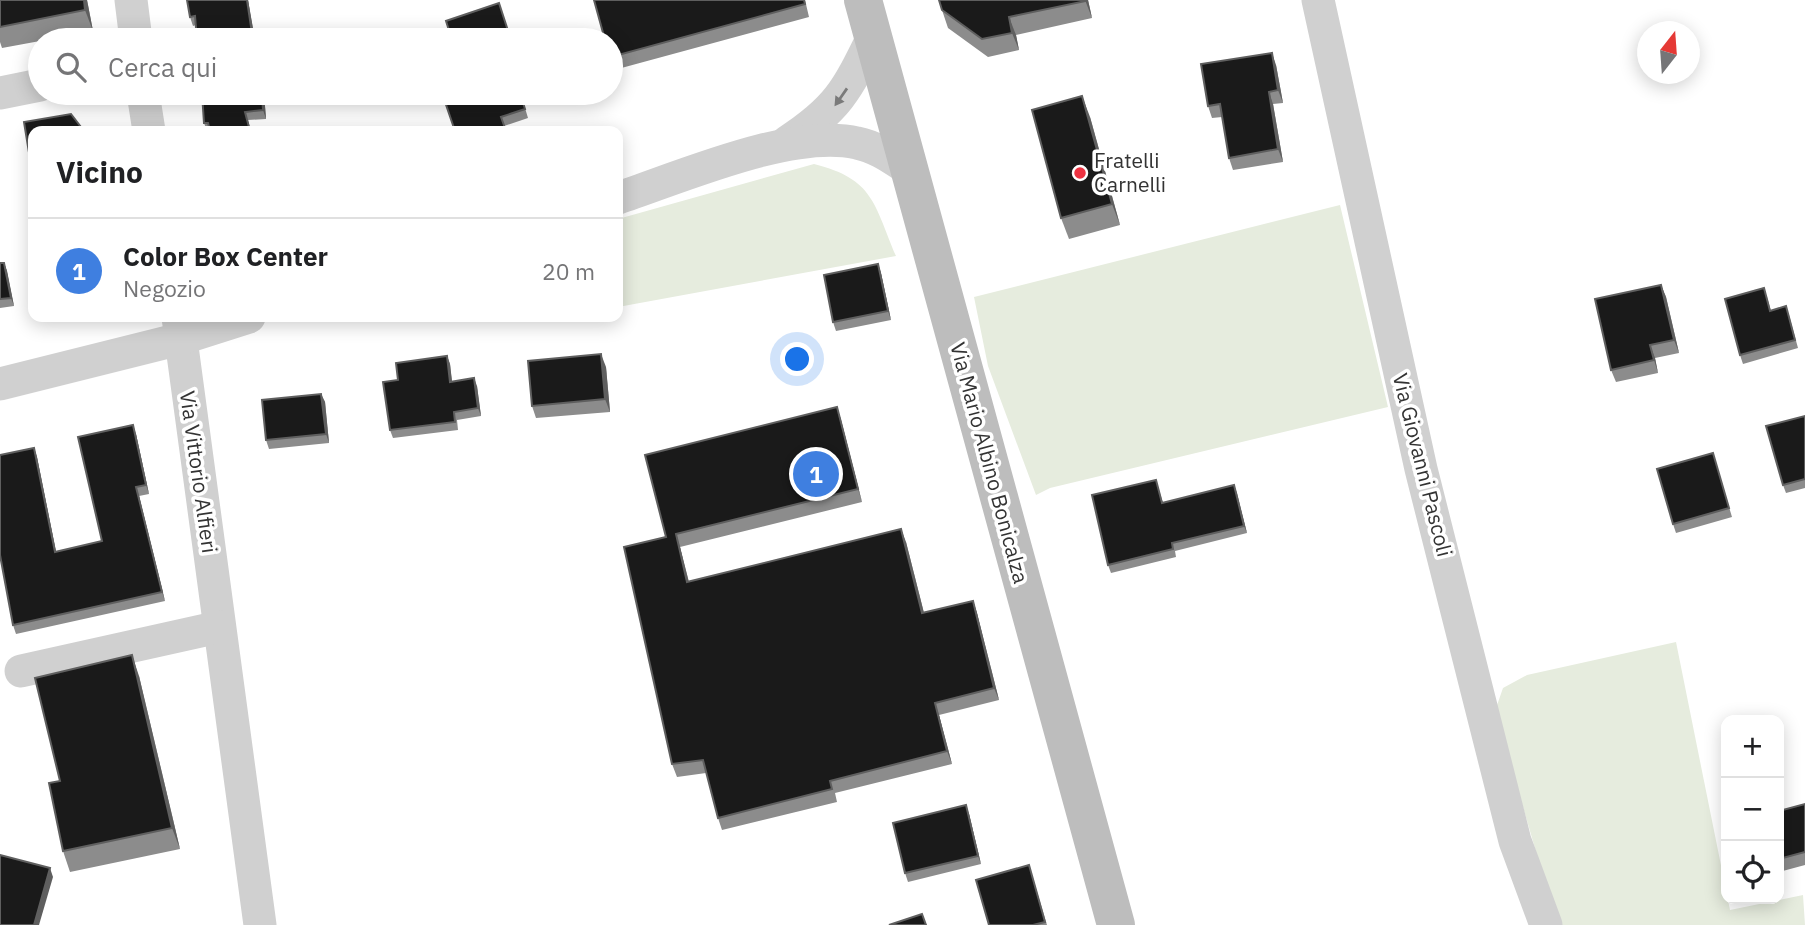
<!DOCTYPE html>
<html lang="it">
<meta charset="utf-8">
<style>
:root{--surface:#fff;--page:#f6f6f6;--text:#202124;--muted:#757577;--line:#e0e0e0;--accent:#111827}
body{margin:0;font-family:"IBM Plex Sans",sans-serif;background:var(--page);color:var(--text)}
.controls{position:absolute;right:21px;bottom:21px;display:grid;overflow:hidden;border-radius:14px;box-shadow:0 4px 18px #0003}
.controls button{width:63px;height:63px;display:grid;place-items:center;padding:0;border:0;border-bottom:2px solid var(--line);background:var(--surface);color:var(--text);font:35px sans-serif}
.compass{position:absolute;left:1637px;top:21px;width:63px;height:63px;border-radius:50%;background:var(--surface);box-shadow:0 4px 18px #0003;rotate:17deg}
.you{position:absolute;left:798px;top:360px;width:24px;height:24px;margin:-18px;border:5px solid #fff;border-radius:50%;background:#1a73e8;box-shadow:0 0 0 10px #1a73e833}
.badge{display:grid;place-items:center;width:46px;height:46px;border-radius:50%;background:var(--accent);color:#fff;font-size:23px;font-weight:700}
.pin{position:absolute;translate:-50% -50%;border:4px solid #fff;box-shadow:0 2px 7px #0006}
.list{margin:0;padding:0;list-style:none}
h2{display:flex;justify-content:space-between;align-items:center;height:91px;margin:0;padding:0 28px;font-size:30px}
h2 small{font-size:23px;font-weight:400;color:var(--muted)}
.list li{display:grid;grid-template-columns:46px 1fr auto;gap:21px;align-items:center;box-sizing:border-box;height:105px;padding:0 28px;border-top:2px solid var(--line)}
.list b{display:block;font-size:26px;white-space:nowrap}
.list p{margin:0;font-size:23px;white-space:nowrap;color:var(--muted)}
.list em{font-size:23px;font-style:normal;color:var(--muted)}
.icon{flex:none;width:38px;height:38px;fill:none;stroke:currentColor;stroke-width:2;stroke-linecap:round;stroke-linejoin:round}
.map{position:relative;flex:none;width:1805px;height:925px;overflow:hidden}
.search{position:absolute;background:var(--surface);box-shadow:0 4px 18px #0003;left:28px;top:28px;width:595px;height:77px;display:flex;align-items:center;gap:18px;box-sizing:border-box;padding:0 24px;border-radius:38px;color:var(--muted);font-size:26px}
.panel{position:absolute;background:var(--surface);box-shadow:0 4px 18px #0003;left:28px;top:126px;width:595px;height:196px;border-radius:14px}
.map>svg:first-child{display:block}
.green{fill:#e6ecde}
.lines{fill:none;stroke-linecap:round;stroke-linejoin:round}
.street{stroke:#d0d0d0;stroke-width:33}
.secondary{stroke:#bdbdbd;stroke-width:38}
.wall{fill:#8c8c8c}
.shaded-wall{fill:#5f5f5f}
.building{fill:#1a1a1a;stroke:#5f5f5f;stroke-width:2}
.oneway{fill:#7a7a7a}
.poi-dot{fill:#ed3241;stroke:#fff;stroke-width:2.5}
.labels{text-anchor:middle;stroke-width:7;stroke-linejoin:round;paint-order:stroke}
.poi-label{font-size:21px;fill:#333;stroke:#fff;text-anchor:start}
.street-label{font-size:21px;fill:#333;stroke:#fff}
</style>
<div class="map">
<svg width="1805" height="925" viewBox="0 0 1805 925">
<rect width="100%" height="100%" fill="#fff"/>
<g class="green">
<path d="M814 164C874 179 874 204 896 256L618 307V219Z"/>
<polygon points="1340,205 1388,407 1050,488 1036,495 988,366 974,297"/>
<polygon points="1676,642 1730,910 1803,895 1805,925 1562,925 1539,862 1495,711 1503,688 1527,675"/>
</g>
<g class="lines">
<g class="street">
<polyline points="131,0 136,40"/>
<polyline points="1318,0 1421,469 1515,841 1546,925"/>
<polyline points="0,93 40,85"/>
<polyline points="143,93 149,131"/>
<path d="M787 142C838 109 847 90 873 37"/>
<path d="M618 198C681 177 793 128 857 143 877 147 893 159 910 170"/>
<polyline points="178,317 260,925"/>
<polyline points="0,384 180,339 249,317"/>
<polyline points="21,671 219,627"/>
</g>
<polyline class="secondary" points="863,0 1116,925"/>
</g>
<g class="wall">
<polygon points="0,0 87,0 93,31 40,40 40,41 2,48 0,42"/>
<polygon points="248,0 255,40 197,40 196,25 193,26 190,17"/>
<polygon points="594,0 805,0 809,17 614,70 611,60 611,40"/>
<polygon points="1088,0 1092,18 1016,35 1019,50 988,57 948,28 942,10"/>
<polygon points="1276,65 1283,103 1273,104 1283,162 1233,170 1229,158 1222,117 1212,118 1208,106"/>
<polygon points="202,93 264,93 266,119 248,120 251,131 207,131 204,123"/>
<polygon points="442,93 529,93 529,95 522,98 528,118 504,126"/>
<polygon points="1090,117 1120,225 1069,239 1061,218"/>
<polygon points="0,263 4,263 7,271 14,306 0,308"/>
<polygon points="878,264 881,273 891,320 836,331 833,322"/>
<polygon points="1661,285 1666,297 1679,353 1655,358 1658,373 1616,382 1611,370"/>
<polygon points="1767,297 1771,311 1789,315 1798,348 1743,364 1740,355"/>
<polygon points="447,356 450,364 452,382 477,386 481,416 457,420 458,430 393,438 390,430 398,380"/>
<polygon points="606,367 610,412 536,418 532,406"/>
<polygon points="321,394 325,402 329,443 269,449 266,440"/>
<polygon points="837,407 841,420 862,502 680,547 689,582 906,542 924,613 973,601 977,613 999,700 939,715 952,764 835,793 837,802 722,830 718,818 706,773 677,777 672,764 666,537"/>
<polygon points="1805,416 1805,488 1786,493 1783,485"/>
<polygon points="136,434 149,494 139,496 165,601 16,634 13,625 34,448 37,457 56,552 102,541"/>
<polygon points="1713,453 1732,517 1676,533 1673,524"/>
<polygon points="1156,480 1163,503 1234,485 1247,533 1175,551 1176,557 1111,573 1108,565"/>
<polygon points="139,676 180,849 70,872 63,851 60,781"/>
<polygon points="1805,804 1805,865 1779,872 1779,811"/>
<polygon points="969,814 981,864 908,882 905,873"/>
<polygon points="1029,865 1047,925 989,925"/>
</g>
<g class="shaded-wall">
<polygon points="84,0 87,0 93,31 85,10"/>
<polygon points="247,0 248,0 255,40 253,40"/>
<polygon points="1085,0 1088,0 1092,18"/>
<polygon points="1009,17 1016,35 1019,50 1012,33"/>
<polygon points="1272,53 1276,65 1283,103 1278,90"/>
<polygon points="1269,92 1273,104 1283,162 1278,149"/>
<polygon points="262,93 264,93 266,119 263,110"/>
<polygon points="1082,96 1090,117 1120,225 1112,204"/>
<polygon points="4,263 7,271 14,306 11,298"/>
<polygon points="878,264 881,273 891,320 888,311"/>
<polygon points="1661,285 1666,297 1679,353 1674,340"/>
<polygon points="1650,345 1655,358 1658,373 1654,360"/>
<polygon points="601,354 606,367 610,412 605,399"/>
<polygon points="447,356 450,364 453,390 450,382"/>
<polygon points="474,378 477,386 481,416 478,408"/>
<polygon points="321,394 325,402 329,443 326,434"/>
<polygon points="837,407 841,420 862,502 858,489"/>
<polygon points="133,425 136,434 149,494 146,485"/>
<polygon points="34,448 37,457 58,561 55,552"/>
<polygon points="1234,485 1237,493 1247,533 1244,526"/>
<polygon points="136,487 139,496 165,601 162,592"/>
<polygon points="901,529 906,542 927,625 922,613"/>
<polygon points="676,534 680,547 692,595 687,582"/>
<polygon points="973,601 977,613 999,700 994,688"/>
<polygon points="132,655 139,676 180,849 172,828"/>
<polygon points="935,703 939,715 952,764 947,751"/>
<polygon points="966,805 969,814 981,864 978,856"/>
<polygon points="50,868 53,877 39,925 34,925"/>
</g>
<g class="building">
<polygon points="0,0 84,0 85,10 0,27"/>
<polygon points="187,0 247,0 253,40 197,40 195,16 190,17"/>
<polygon points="594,0 804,0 805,4 611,57 611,40 605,40"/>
<polygon points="939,0 1085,0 1086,1 1009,17 1012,33 982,39 942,10"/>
<polygon points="499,3 511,40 452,40 446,21"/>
<polygon points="1272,53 1278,90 1269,92 1278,149 1229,158 1220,104 1208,106 1201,64"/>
<polygon points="202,93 262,93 263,110 245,112 250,131 210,131 208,123 204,123"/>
<polygon points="442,93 520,93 525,109 501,117 506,131 455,131"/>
<polygon points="1082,96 1112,204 1061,218 1032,110"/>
<polygon points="71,114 84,131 33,131 33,177 24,122"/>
<polygon points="0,263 4,263 11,298 0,299"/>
<polygon points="878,264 888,311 833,322 824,275"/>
<polygon points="1661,285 1674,340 1650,345 1654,360 1611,370 1595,299"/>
<polygon points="1764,288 1770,311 1786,306 1795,340 1740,355 1725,299"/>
<polygon points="601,354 605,399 532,406 528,361"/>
<polygon points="447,356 450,382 474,378 478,408 454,412 455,422 390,430 383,382 398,380 396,363"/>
<polygon points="321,394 326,434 266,440 262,400"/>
<polygon points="837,407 858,489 676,534 687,582 901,529 922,613 973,601 994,688 935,703 947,751 830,781 832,789 718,818 703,760 672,764 624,547 666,537 645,455"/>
<polygon points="1805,416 1805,479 1783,485 1766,426"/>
<polygon points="133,425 146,485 136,487 162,592 13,625 0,555 0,455 34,448 55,552 102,541 78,437"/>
<polygon points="1713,453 1729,508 1673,524 1657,469"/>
<polygon points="1156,480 1162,503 1234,485 1244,526 1172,543 1173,549 1108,565 1092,495"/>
<polygon points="132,655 172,828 63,851 49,783 60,781 35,678"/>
<polygon points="1805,804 1805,852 1779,859 1779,811"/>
<polygon points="966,805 978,856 905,873 893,823"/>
<polygon points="0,855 50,868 34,925 0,925"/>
<polygon points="1029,865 1045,922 1033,925 989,925 976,880"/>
<polygon points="922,914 926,925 889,925"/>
</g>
<defs><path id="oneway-solid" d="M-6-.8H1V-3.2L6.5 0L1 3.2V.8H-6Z" transform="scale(1.75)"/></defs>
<use class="oneway" href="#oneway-solid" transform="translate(841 97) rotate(125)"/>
<circle class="poi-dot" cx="1080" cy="173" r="7"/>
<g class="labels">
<g class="poi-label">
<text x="1094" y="168">Fratelli<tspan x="1094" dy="24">Carnelli</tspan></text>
</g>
<g class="street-label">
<text transform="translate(989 463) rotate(75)" y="7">Via Mario Albino Bonicalza</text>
<text transform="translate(1422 465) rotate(76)" y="7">Via Giovanni Pascoli</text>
<text transform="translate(198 472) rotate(82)" y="7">Via Vittorio Alfieri</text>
</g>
</g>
</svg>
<div class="controls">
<button>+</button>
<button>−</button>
<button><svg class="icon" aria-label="locate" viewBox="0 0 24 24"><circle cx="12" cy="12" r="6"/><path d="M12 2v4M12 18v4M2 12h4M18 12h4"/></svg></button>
</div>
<svg class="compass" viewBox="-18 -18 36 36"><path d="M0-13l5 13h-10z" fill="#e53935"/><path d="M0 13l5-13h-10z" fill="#757577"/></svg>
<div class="you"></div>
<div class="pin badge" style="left:816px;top:474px;background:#3f7fe0">1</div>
<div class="search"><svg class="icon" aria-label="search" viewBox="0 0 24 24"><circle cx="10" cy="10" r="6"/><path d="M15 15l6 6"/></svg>Cerca qui</div>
<section class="panel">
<h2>Vicino<small></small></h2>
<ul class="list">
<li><span class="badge" style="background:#3f7fe0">1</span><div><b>Color Box Center</b><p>Negozio</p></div><em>20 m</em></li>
</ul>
</section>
</div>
